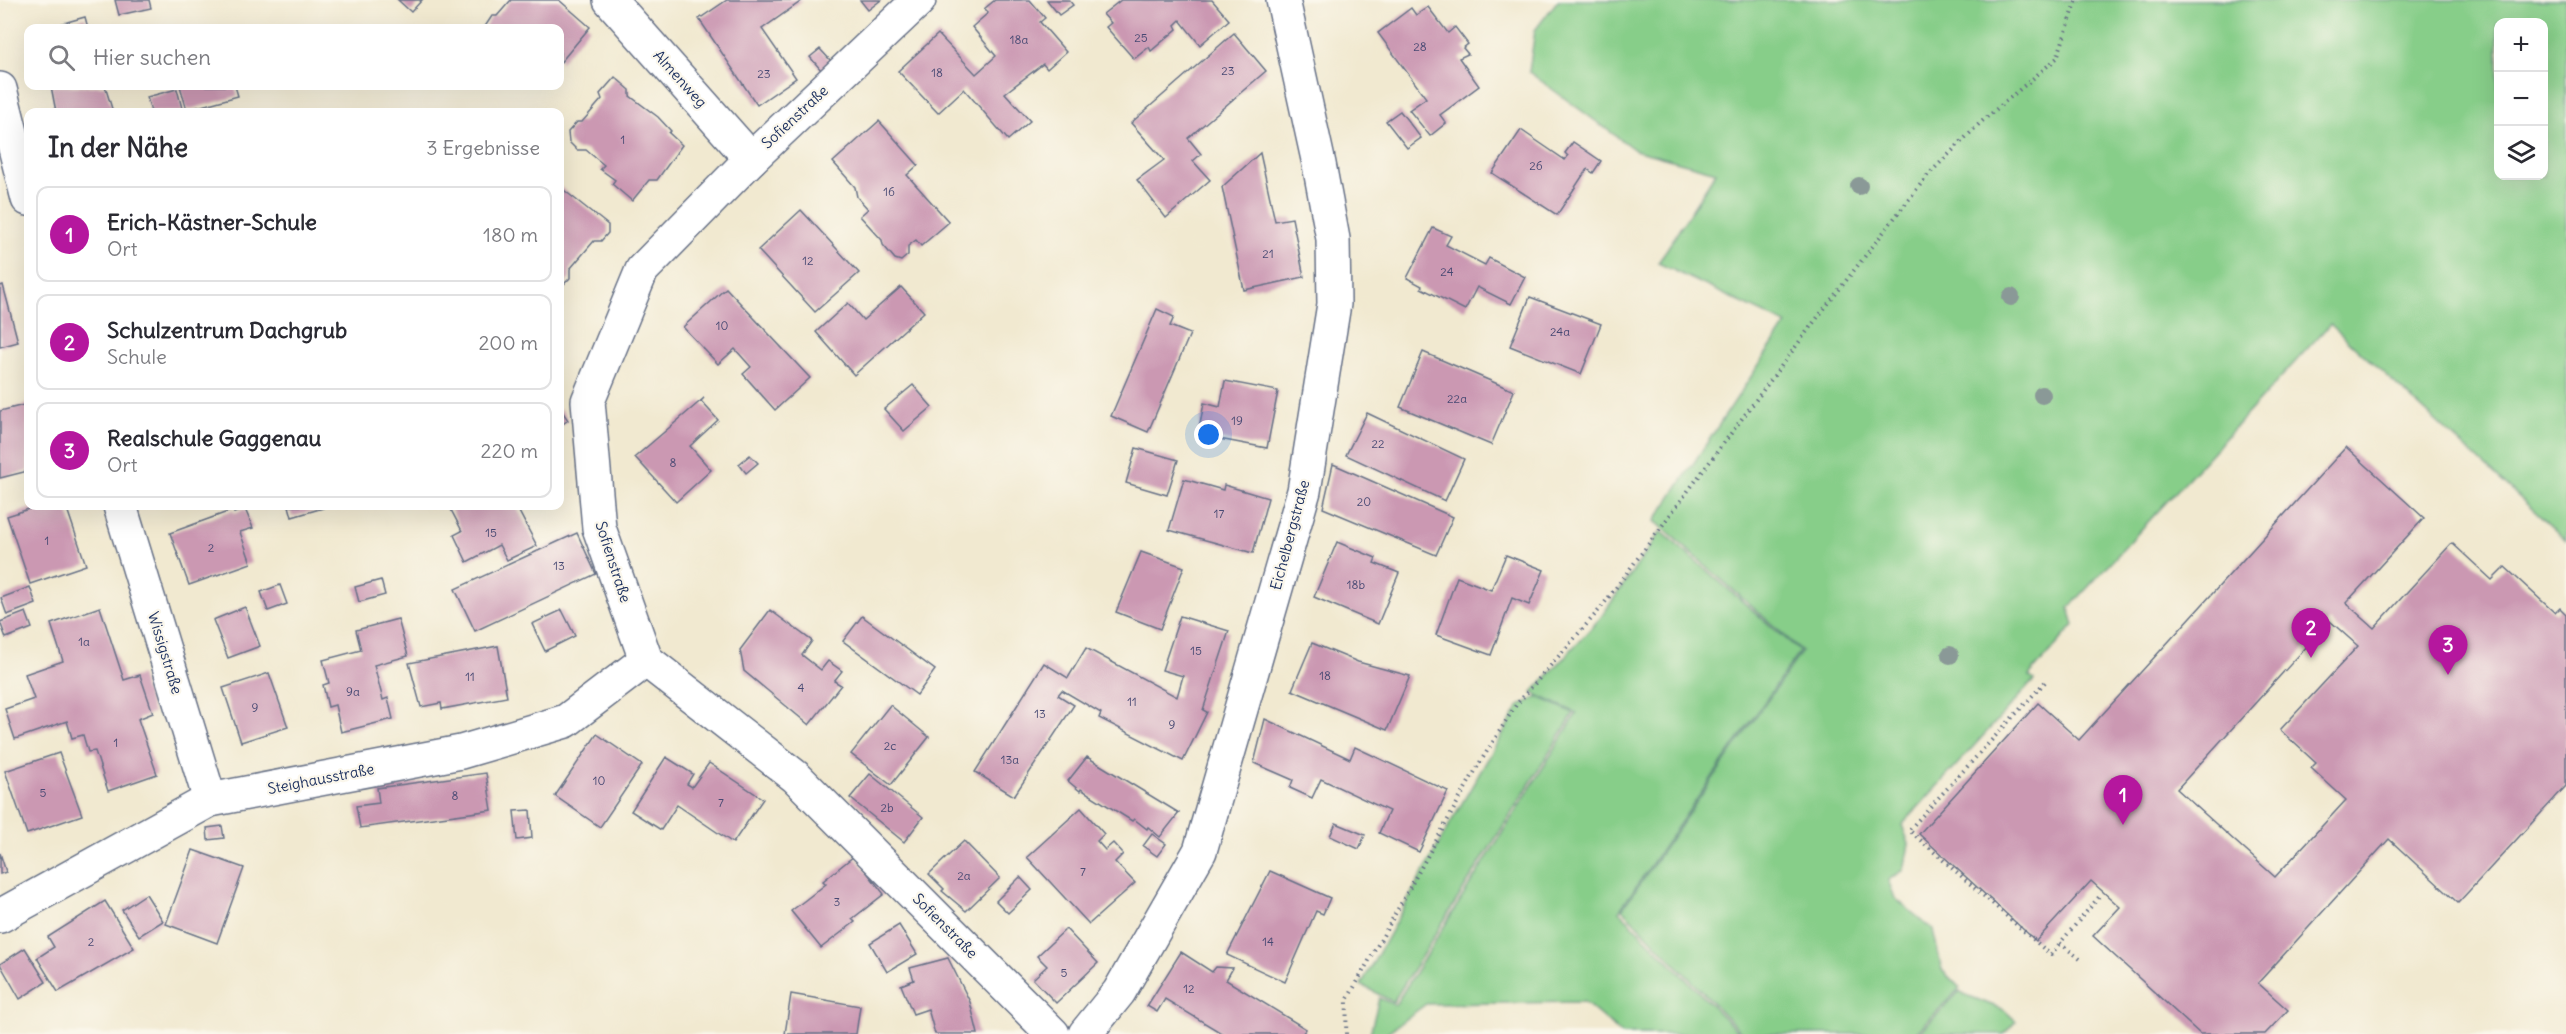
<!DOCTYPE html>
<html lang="de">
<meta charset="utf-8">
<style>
:root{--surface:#fff;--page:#f7f7f7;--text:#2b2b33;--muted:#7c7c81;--line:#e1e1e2;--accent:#b5179e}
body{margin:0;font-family:Delius,sans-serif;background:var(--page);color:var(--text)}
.controls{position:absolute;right:18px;top:18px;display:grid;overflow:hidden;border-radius:12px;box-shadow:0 6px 24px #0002}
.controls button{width:54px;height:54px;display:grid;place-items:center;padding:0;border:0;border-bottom:2px solid var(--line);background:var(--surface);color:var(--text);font:30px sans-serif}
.you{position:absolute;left:1209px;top:435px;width:21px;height:21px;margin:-15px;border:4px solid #fff;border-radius:50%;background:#1a73e8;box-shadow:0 0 0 9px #1a73e833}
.badge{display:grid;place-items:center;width:39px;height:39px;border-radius:50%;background:var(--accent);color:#fff;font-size:20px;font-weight:700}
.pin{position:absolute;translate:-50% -50px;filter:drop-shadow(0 2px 3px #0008)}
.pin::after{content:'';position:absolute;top:32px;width:21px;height:18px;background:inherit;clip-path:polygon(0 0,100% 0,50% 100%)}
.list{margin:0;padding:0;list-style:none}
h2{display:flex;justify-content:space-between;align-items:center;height:78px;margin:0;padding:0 24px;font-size:26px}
h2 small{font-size:20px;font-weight:400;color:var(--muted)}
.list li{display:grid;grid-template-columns:39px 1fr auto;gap:18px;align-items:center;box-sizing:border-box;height:96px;margin:0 12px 12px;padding:0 12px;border:2px solid var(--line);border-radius:12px}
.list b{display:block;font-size:22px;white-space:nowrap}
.list p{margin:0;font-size:20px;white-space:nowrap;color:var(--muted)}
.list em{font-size:20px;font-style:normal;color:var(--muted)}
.icon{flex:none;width:33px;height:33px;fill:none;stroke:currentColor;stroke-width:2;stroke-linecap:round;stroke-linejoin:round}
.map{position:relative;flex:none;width:2566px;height:1034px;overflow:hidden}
.search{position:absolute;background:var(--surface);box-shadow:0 6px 24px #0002;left:24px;top:24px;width:540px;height:66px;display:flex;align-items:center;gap:15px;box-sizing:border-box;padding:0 21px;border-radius:12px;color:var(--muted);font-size:22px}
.panel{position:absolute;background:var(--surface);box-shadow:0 6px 24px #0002;left:24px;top:108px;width:540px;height:402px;border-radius:12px}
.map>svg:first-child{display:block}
.green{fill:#87ce89;stroke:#517e74;stroke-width:1.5;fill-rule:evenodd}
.building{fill:#cb98b2;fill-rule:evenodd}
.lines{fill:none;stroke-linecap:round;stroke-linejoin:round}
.street-casing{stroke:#667086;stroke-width:36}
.path{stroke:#667086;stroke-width:4;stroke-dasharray:1.5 4.5;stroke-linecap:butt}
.street{stroke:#fff;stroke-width:33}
.tree{fill:#8a9997}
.labels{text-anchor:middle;stroke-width:4.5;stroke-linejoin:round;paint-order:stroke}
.number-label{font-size:12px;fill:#474973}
.street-label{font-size:15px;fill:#1b2f5e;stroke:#fbf7ec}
</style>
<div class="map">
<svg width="2566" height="1034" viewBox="0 0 2566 1034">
<rect width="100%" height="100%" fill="#fbf7ec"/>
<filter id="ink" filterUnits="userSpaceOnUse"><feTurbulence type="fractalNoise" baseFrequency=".0167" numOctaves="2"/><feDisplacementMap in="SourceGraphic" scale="12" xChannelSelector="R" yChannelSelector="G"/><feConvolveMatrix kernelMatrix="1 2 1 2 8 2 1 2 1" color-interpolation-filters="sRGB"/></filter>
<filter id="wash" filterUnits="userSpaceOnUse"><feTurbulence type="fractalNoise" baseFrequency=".008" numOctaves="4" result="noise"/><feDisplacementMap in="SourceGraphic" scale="24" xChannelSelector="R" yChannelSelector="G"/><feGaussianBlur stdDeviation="1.35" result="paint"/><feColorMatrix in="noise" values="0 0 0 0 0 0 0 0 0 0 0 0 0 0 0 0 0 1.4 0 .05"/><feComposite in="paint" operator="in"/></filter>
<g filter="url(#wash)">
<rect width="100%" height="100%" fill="#f1e9d0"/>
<g class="green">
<path d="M1558 0H2566V540L2330 324 2069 608 2074 625 2029 676 2034 680 1902 825 1909 844 1904 870 1888 880 1895 898 1933 930 1942 970 1960 988 1915 1034H1743L1622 909 1802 651 1655 521 1786 324 1658 263 1716 172 1635 150 1529 72 1535 30ZM2544 22V176H2498V22Z"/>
<polygon points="1661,531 1800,651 1619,911 1740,1034 1622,1034 1584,1002 1426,1004 1385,1034 1370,1034 1379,998 1395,1005 1577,713 1532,693 1601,617"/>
<polygon points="1538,697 1574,713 1393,1002 1361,985 1452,820 1519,706"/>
<polygon points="1959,992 2004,1010 2016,1021 2004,1034 1918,1034"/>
</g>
<g id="blocks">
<g class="building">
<polygon points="115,0 149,0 151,8 119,15"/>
<polygon points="398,0 422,0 411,12"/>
<polygon points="511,0 559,0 590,27 560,63 560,28 484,28 492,16 497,16"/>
<polygon points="727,0 803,0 762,29 796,78 757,105 699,19"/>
<polygon points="860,0 881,0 868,10"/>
<polygon points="995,0 1030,0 1045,18 1040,22 1066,52 1047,69 1043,64 1005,93 1030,121 1008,140 964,89 938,113 898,71 938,34 976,74 996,56 972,27 988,13 984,9"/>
<polygon points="1047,0 1069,0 1073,5 1059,15"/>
<polygon points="1121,0 1212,0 1229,20 1200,45 1180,20 1175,25 1177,29 1151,51 1149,47 1134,59 1106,27 1111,23 1103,14"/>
<polygon points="1428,7 1448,33 1455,27 1468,44 1463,48 1468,54 1459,58 1479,86 1440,115 1446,123 1430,136 1409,110 1426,98 1378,33 1411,8 1416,15"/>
<polygon points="85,17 88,28 46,28"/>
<polygon points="1234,33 1266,71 1188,138 1201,154 1193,161 1210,180 1166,218 1137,180 1164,160 1131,123"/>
<polygon points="820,49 831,61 821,70 810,57"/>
<polygon points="615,77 630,90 630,96 658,117 671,131 669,133 682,145 657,180 649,180 632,201 612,184 615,180 600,169 604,165 586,150 577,150 569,142 568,132 577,122 582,122 602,99 600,94"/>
<polygon points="51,86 105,86 113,112 56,112"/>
<polygon points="180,86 235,86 238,96 187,110"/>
<polygon points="177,89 183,112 151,112 147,97"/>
<polygon points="1400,111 1421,138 1407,148 1386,121"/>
<polygon points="879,121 918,165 907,175 949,222 921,246 916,240 908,246 908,255 901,261 895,259 883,245 882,240 860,216 868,209 857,197 855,187 833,162"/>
<polygon points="1521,130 1565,160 1568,156 1565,153 1573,142 1601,161 1593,173 1587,169 1557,215 1492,173"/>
<polygon points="1260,153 1275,221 1292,218 1304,277 1244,290 1222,187"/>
<polygon points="560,187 608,225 608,233 601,241 594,241 570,269 570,278 560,288"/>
<polygon points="801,210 859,273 815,312 758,250"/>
<polygon points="1433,228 1451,236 1446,245 1485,265 1489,258 1525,277 1511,304 1477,287 1465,310 1421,288 1422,286 1407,278"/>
<polygon points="3,285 18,342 0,347 0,286"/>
<polygon points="901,287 924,312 854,375 816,332 848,303 863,320"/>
<polygon points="726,288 810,378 775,410 743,374 751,367 735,349 718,364 683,327"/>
<polygon points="1530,297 1601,324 1581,374 1510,346"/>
<polygon points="1157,309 1174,317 1170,326 1190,334 1148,432 1111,416"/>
<polygon points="1423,352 1514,391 1491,445 1400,407"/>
<polygon points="1225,381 1278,391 1267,448 1198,435 1204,403 1220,407"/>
<polygon points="913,385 932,407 904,431 884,409"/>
<polygon points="704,398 701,401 718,420 690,446 711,470 676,502 635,457"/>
<polygon points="28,404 28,471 0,478 0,411"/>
<polygon points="560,408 568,420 560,426"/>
<polygon points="1367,413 1464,459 1445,501 1346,455"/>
<path d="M2346 447 2424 518 2346 603 2374 628 2452 543 2492 580 2505 567 2555 613 2560 608 2566 614V786L2458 903 2389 839 2258 983 2288 1010 2265 1034H2200L2093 936 2120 907 2091 881 2036 941 1919 834 2038 703 2079 740ZM2330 621 2358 646 2280 730 2316 763 2311 768 2346 800 2275 877 2177 789Z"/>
<polygon points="1136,448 1178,460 1167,495 1126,483"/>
<polygon points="750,455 758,463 746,473 739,464"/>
<polygon points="1333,464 1453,517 1436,555 1323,508"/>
<polygon points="1184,479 1223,490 1224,485 1268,498 1253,553 1169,530"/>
<polygon points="38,506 66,506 86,565 30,584 7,516"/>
<polygon points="289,506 322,506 323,508 292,517"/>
<polygon points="449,506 516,506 537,546 507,560 499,545 467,562 454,535 462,531"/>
<polygon points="245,509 253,528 240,532 251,563 189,585 170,533 233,510 234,513"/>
<polygon points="577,533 596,574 475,631 455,589"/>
<polygon points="1337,542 1376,558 1374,563 1399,573 1378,624 1314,597"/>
<polygon points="1141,552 1184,567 1160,629 1116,612"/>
<polygon points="1506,555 1544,570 1529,605 1512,598 1491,655 1436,635 1457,577 1491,590"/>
<polygon points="381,580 385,595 359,602 355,587"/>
<polygon points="280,585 287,604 268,611 261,592"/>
<polygon points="30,587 36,604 7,615 1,598"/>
<polygon points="100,607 124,680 140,675 153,713 138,719 157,774 108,791 95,751 88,752 83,735 72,738 67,721 15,739 5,709 34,699 25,674 63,661 51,624"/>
<polygon points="245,607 260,646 228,658 213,620"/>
<polygon points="562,610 575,636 545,651 532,624"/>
<polygon points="770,610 812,641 802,655 821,670 828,661 842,671 834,681 841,685 809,725 744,671 740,650"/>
<polygon points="26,612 32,628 6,638 0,622"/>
<polygon points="862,616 935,670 917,695 843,641"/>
<polygon points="1180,616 1229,631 1203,710 1207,712 1183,761 1099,718 1101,713 1062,690 1058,695 1074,705 1014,796 975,772 1044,663 1068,678 1086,648 1177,697 1183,676 1162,670"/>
<polygon points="398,619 408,656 374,665 383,700 388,698 393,719 341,732 335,705 328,707 323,685 329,683 323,660 361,650 356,630"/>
<polygon points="1312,643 1358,662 1410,676 1387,730 1292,690"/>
<polygon points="498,646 507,697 442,709 441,703 421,707 409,663"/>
<polygon points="269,673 288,727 241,742 223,688"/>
<polygon points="890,705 929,737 891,785 851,754"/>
<polygon points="1265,719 1350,759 1355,747 1448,791 1419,852 1379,833 1389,811 1321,779 1312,798 1290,788 1293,780 1254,763"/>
<polygon points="597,734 642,765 600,827 555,796"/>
<polygon points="59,753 82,815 27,834 5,771"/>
<polygon points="666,757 693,774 687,784 692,787 709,763 763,799 733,843 677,805 661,830 631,811"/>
<polygon points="1087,757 1179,813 1160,837 1148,827 1147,829 1134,819 1132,821 1081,789 1080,791 1068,781"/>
<polygon points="486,773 492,810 360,828 356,806 379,803 377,788"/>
<polygon points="870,774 923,817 904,842 850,798"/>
<polygon points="1081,808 1104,834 1097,841 1105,850 1113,843 1123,854 1115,862 1135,883 1089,924 1027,857"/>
<polygon points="530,810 532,838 517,840 514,811"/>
<polygon points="1336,823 1365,835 1359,849 1330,836"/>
<polygon points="222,826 224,838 208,840 207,828"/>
<polygon points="1152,834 1166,844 1157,856 1143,846"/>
<polygon points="964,841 1000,878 966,911 942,891 944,889 929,874"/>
<polygon points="193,850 244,868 217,943 166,924"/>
<polygon points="0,853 6,872 0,874"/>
<polygon points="854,856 884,894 852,919 855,922 821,948 791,911 826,884 823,881"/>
<polygon points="1270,871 1330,898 1323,914 1316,911 1285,982 1227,955"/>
<polygon points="1020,877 1032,890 1008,913 996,901"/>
<polygon points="146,894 163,921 139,936 122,910"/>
<polygon points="105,901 134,948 58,992 37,958 54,947 48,937"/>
<polygon points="899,925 917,954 887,972 870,943"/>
<polygon points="1066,929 1098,963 1056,1003 1033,979 1047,966 1037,956"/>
<polygon points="25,948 46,982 20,999 0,964"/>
<polygon points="1181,952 1212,972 1216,967 1233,968 1226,980 1306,1029 1302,1034 1223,1034 1165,999 1157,1012 1147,1006"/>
<polygon points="948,958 970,1002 978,1034 935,1034 928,1009 913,1014 901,985 914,980 910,968"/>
<polygon points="791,994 860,1006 856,1034 785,1034"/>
</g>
</g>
</g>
<g filter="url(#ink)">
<use href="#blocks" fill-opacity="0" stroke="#667086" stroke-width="1.5"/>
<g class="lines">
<defs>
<g id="street">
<polyline points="610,0 751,159"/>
<polyline points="919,0 751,159 642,270 588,401 599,528 646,660 796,777 1053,1034"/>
<polyline points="0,89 28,199"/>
<polyline points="120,506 210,800"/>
<polyline points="0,916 210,800 461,752 566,721 646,660"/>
<polyline points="1085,1034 1119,992 1200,851 1304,491 1334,304 1333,239 1319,164 1283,0"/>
</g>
</defs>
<use href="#street" class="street-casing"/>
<g class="path">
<polyline points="2045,682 1909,830 2051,955 2060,943"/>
<polyline points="2080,959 2060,943 2099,897"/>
<polyline points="1346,1034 1347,1000 1479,764 1516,705 1600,609 1814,322 1927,176 1980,123 2057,58 2077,0"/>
</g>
<use href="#street" class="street"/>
</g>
<g class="tree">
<circle cx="1859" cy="186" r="9"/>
<circle cx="2011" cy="297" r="9"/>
<circle cx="2042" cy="395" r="9"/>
<circle cx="1950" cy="655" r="9"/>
</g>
</g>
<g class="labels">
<g class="number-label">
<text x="1141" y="42">25</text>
<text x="1019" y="44">18a</text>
<text x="1420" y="51">28</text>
<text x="1228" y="75">23</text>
<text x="937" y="77">18</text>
<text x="764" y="78">23</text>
<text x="623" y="144">1</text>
<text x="1536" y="170">26</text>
<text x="889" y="196">16</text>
<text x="1268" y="258">21</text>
<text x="808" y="265">12</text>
<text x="1447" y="276">24</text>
<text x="722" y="330">10</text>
<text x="1560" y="336">24a</text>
<text x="1457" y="403">22a</text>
<text x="1237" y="425">19</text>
<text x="1378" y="448">22</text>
<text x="673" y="467">8</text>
<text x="1364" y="506">20</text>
<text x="1219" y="518">17</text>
<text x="491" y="537">15</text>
<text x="47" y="545">1</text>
<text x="211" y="552">2</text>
<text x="559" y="570">13</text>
<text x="1356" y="589">18b</text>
<text x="84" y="646">1a</text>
<text x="1196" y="655">15</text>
<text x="1325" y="680">18</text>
<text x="470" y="681">11</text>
<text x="801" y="692">4</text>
<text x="353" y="696">9a</text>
<text x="1132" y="706">11</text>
<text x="255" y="712">9</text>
<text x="1040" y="718">13</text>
<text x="1172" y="729">9</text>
<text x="116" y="747">1</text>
<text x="890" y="750">2c</text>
<text x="1010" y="764">13a</text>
<text x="599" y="785">10</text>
<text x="43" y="797">5</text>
<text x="455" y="800">8</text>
<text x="721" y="807">7</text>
<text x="887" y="812">2b</text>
<text x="1083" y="876">7</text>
<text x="964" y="880">2a</text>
<text x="837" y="906">3</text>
<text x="91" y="946">2</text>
<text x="1268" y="946">14</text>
<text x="1064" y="977">5</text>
<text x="1189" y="993">12</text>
</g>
<g class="street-label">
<text transform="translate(680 79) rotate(48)" y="5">Almenweg</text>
<text transform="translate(795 117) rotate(-43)" y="5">Sofienstraße</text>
<text transform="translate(1290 535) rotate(-75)" y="5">Eichelbergstraße</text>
<text transform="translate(613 562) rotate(72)" y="5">Sofienstraße</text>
<text transform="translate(165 653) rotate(73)" y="5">Wissigstraße</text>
<text transform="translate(321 779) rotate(-11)" y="5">Steighausstraße</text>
<text transform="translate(945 926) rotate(45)" y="5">Sofienstraße</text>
</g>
</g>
</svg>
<div class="controls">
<button>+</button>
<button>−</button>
<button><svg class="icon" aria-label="layers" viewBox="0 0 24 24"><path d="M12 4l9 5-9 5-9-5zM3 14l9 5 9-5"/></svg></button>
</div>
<div class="you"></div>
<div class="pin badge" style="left:2123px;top:825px">1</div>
<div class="pin badge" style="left:2311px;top:658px">2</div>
<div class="pin badge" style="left:2448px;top:675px">3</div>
<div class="search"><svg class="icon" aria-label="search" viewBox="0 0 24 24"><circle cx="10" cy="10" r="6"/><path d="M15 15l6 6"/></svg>Hier suchen</div>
<section class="panel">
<h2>In der Nähe<small>3 Ergebnisse</small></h2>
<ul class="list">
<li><span class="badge">1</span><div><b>Erich-Kästner-Schule</b><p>Ort</p></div><em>180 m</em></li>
<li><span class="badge">2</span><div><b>Schulzentrum Dachgrub</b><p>Schule</p></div><em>200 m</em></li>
<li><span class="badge">3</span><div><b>Realschule Gaggenau</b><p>Ort</p></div><em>220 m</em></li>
</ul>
</section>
</div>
